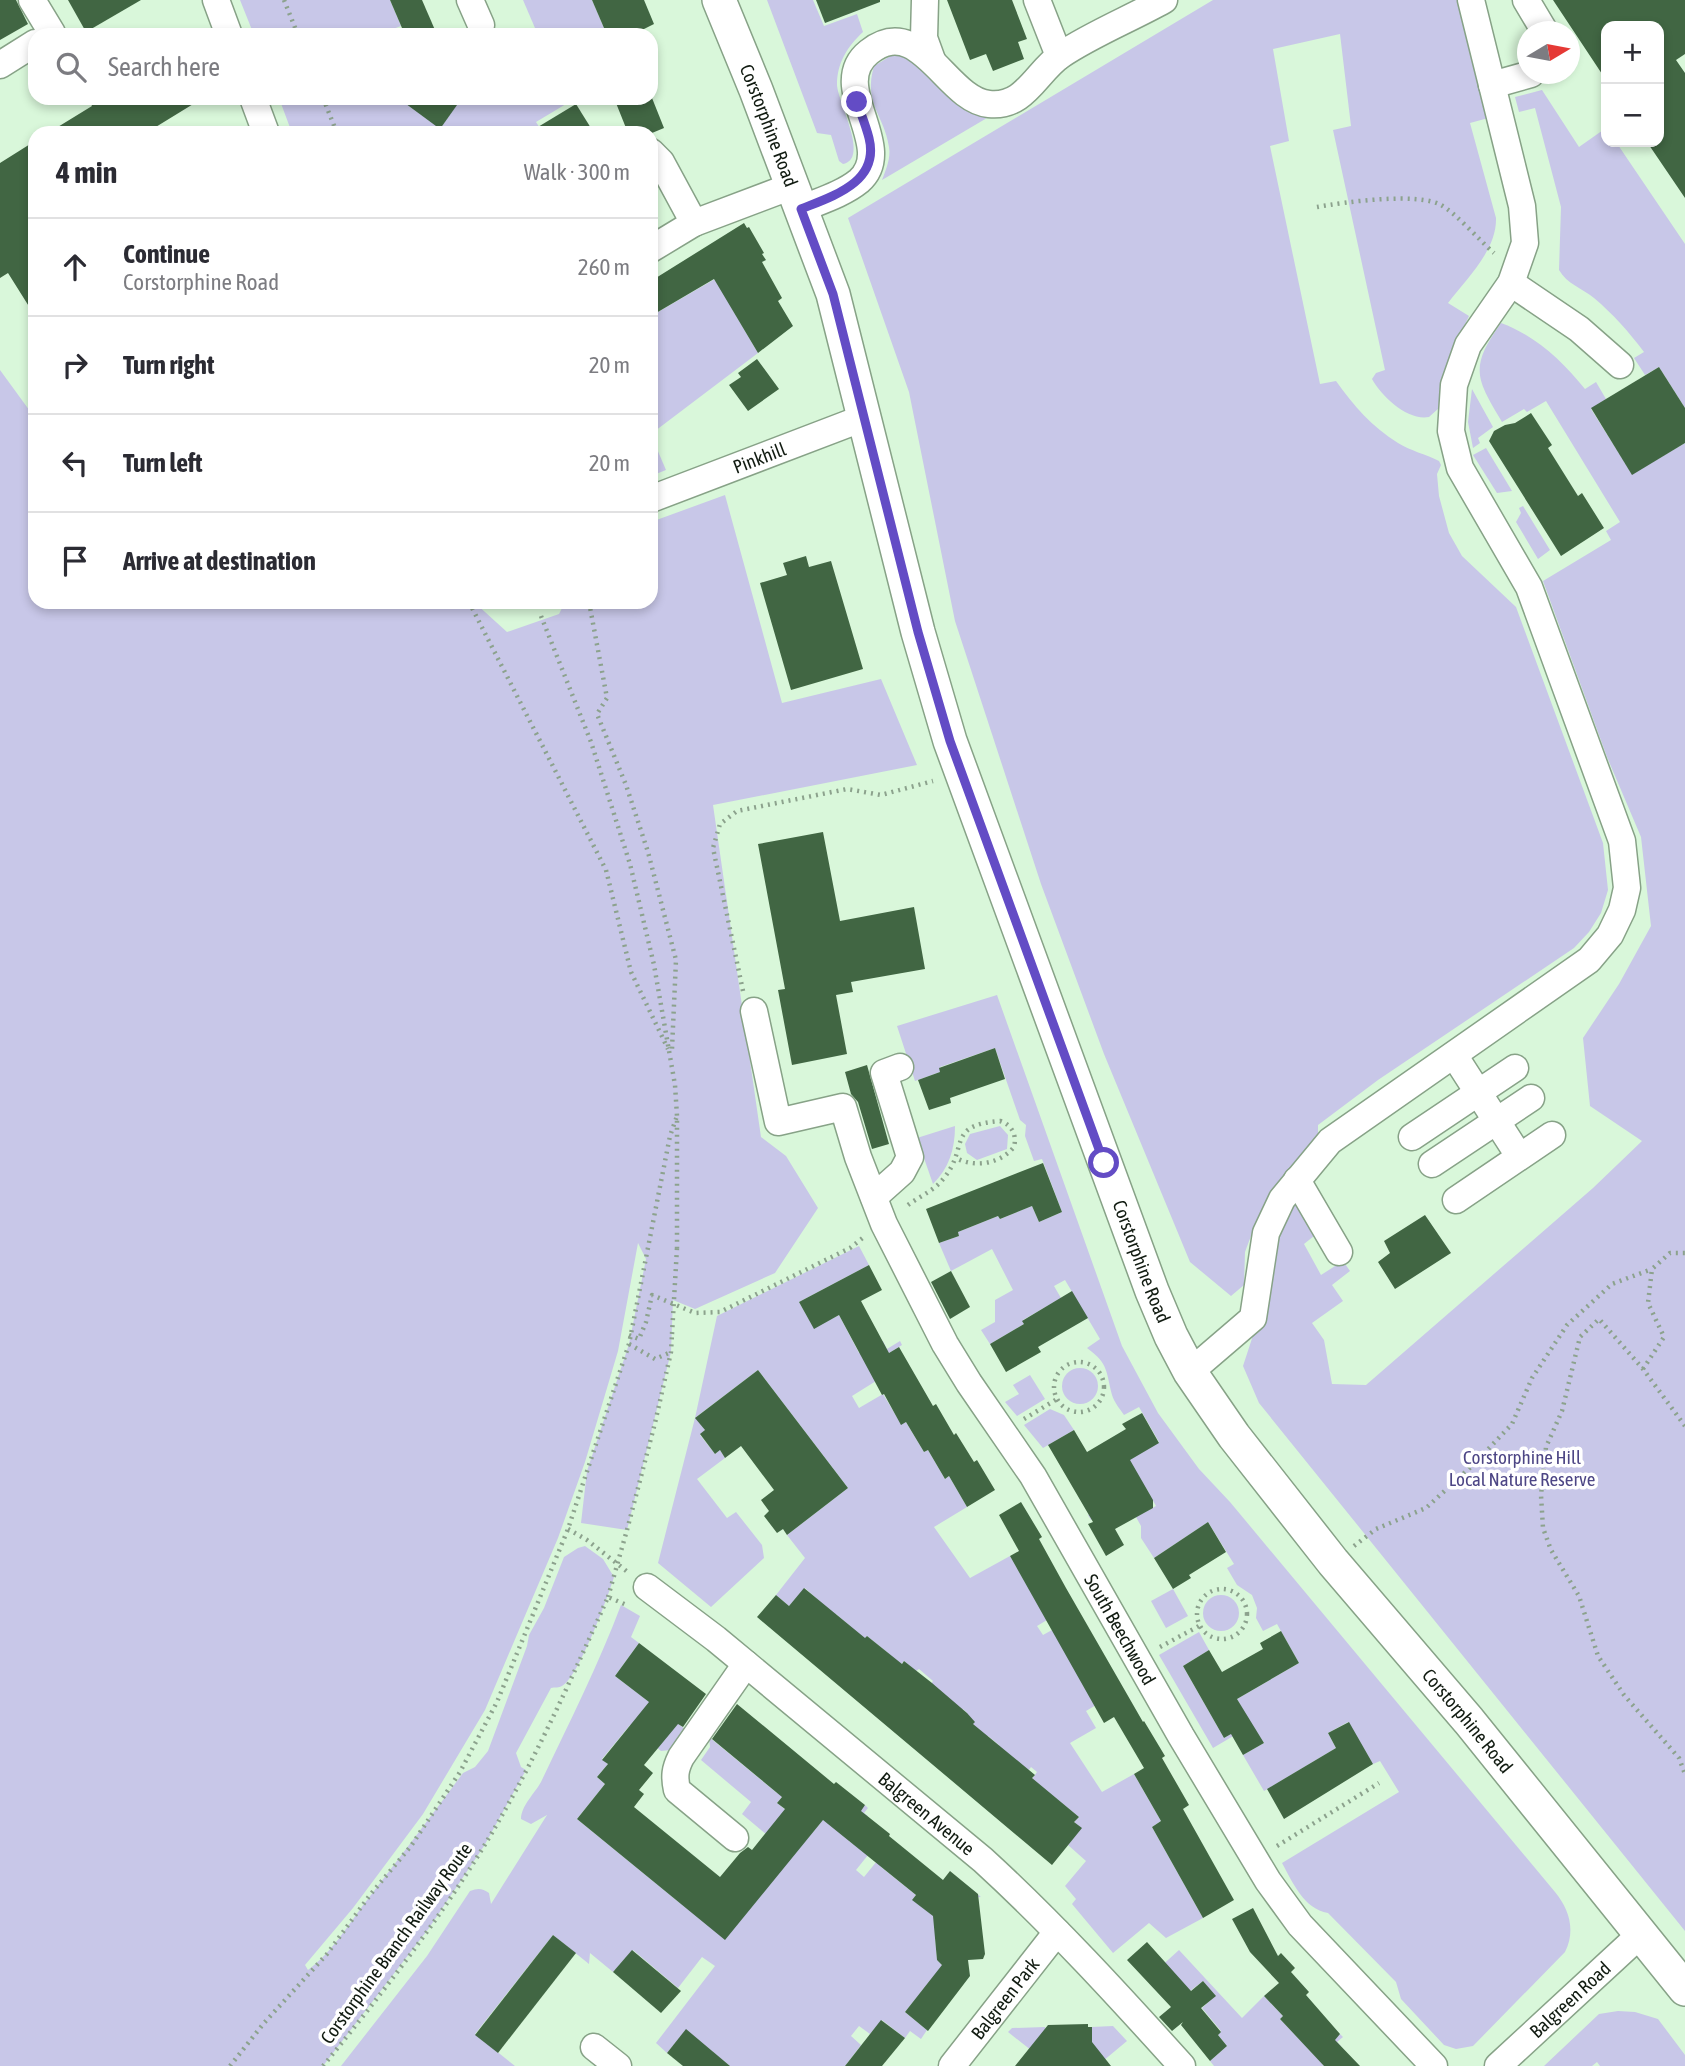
<!DOCTYPE html>
<meta charset="utf-8">
<style>
:root{--surface:#fff;--page:#f2f2f3;--text:#2b2b33;--muted:#7c7c81;--line:#e1e1e2}
body{margin:0;font-family:"Asap Condensed",sans-serif;background:var(--page);color:var(--text)}
.controls{position:absolute;right:21px;top:21px;display:grid;overflow:hidden;border-radius:14px;box-shadow:0 4px 10px #0003}
.controls button{width:63px;height:63px;display:grid;place-items:center;padding:0;border:0;border-bottom:2px solid var(--line);background:var(--surface);color:var(--text);font:35px sans-serif}
.compass{position:absolute;left:1517px;top:21px;width:63px;height:63px;border-radius:50%;background:var(--surface);box-shadow:0 4px 10px #0003;rotate:80deg}
.stop{position:absolute;width:21px;height:21px;margin:-16px;border:5px solid #634cc5;border-radius:50%;background:#fff}
.stop.end{background:#634cc5;border-color:#fff;box-shadow:0 2px 7px #0008}
.list{margin:0;padding:0;list-style:none}
h2{display:flex;justify-content:space-between;align-items:center;height:91px;margin:0;padding:0 28px;font-size:30px}
h2 small{font-size:23px;font-weight:400;color:var(--muted)}
.list li{display:grid;grid-template-columns:46px 1fr auto;gap:21px;align-items:center;box-sizing:border-box;height:98px;padding:0 28px;border-top:2px solid var(--line)}
.list b{display:block;font-size:26px;white-space:nowrap}
.list p{margin:0;font-size:23px;white-space:nowrap;color:var(--muted)}
.list em{font-size:23px;font-style:normal;color:var(--muted)}
.icon{flex:none;width:38px;height:38px;fill:none;stroke:currentColor;stroke-width:2;stroke-linecap:round;stroke-linejoin:round}
.map{position:relative;flex:none;width:1685px;height:2066px;overflow:hidden}
.search{position:absolute;background:var(--surface);box-shadow:0 4px 10px #0003;left:28px;top:28px;width:630px;height:77px;display:flex;align-items:center;gap:18px;box-sizing:border-box;padding:0 24px;border-radius:21px;color:var(--muted);font-size:26px}
.panel{position:absolute;background:var(--surface);box-shadow:0 4px 10px #0003;left:28px;top:126px;width:630px;height:483px;border-radius:21px}
.map>svg:first-child{display:block}
.green{fill:#c8c7e8}
.building{fill:#416643}
.lines{fill:none;stroke-linecap:round;stroke-linejoin:round}
.minor-casing{stroke:#87a287;stroke-width:29}
.major-casing{stroke:#87a287;stroke-width:36}
.path{stroke:#8ca28d;stroke-width:4.5;stroke-dasharray:2 5;stroke-linecap:butt}
.minor{stroke:#fff;stroke-width:26}
.major{stroke:#fff;stroke-width:33}
.path-bridge{stroke:#8ca28d;stroke-width:4.5;stroke-dasharray:2 5;stroke-linecap:butt}
.route{stroke:#634cc5;stroke-width:9}
.labels{text-anchor:middle;stroke-width:7;stroke-linejoin:round;paint-order:stroke}
.street-label{font-size:19px;fill:#111b11;stroke:#fff}
.park-label{font-size:19px;fill:#4d4685;stroke:#fff}
</style>
<div class="map">
<svg width="1685" height="2066" viewBox="0 0 1685 2066">
<rect width="100%" height="100%" fill="#d9f7da"/>
<g class="green">
<polygon points="240,0 390,0 401,26 393,29 395,35 254,35"/>
<polygon points="523,0 592,0 607,35 538,35"/>
<path d="M767 0H813L824 26 857 14 863 32C847 47 837 63 837 85 838 103 870 159 843 164L839 161 831 135 817 133Z"/>
<path d="M1213 0H1458L1492 117 1470 123 1496 218C1497 250 1467 278 1448 303L1469 316 1449 358 1439 408 1429 417C1408 421 1382 397 1372 379L1376 373 1385 370 1333 130 1351 126 1340 34 1273 49 1289 141 1270 146 1320 384 1336 381C1354 406 1372 427 1398 443 1411 451 1425 454 1439 461L1441 465 1437 474 1439 496 1449 533 1462 556 1516 607 1603 843 1608 890 1601 913 1589 932 1574 948 1378 1080 1318 1125V1137L1282 1178 1258 1217 1245 1252 1244 1285 1231 1296 1190 1262 1104 1054 1041 884 955 621 909 392 848 218Z"/>
<path d="M894 54C928 55 937 88 961 106 970 113 981 114 992 115L882 180C886 169 891 158 889 147 884 114 863 104 874 66Z"/>
<path d="M1542 90 1579 147 1606 128V142H1616L1685 244V408L1659 367 1645 375 1634 358 1644 352C1629 332 1613 314 1594 298 1582 288 1567 284 1559 270L1561 207 1535 108 1519 112 1515 97Z"/>
<polygon points="279,98 463,98 472,104 472,98 576,98 536,122 543,133 292,133"/>
<polygon points="715,279 770,284 731,307 758,353 651,434 651,316"/>
<path d="M1501 323C1536 336 1561 360 1585 389L1596 382 1606 399 1591 409 1632 474 1685 443V1931L1259 1403 1243 1366 1260 1314 1265 1261 1291 1206 1310 1205 1324 1228 1304 1244 1321 1275 1343 1261 1350 1271 1332 1285 1343 1301 1312 1323 1324 1340 1332 1384 1366 1385 1593 1188 1642 1141 1590 1106 1583 1038 1619 984 1651 926 1641 837 1607 757 1543 581 1611 540 1606 531 1620 522 1546 401 1527 412 1524 409 1502 422C1476 378 1469 368 1501 323Z"/>
<path d="M0 370 35 418V602H474L507 632 559 614 565 602H651V522L725 495 782 703 881 679 917 765 713 805 761 1137 786 1156 818 1208 775 1273 695 1309 673 1300 671 1352 627 1530 581 1523 587 1471 629 1344 646 1259 638 1243 618 1351 585 1462 558 1538 485 1710 423 1814 353 1908 305 1965 308 1970C334 1951 351 1920 371 1895 402 1854 433 1814 463 1773L475 1767 488 1751 527 1646 529 1635 544 1608 564 1557 578 1548 585 1546 603 1559 614 1577C608 1597 578 1678 562 1686 559 1688 555 1687 551 1688L516 1753 521 1767 526 1770 484 1846 429 1928 323 2066H0Z"/>
<polygon points="1472,389 1493,427 1478,438 1480,443 1473,448 1468,422"/>
<polygon points="651,435 666,470 651,476"/>
<polygon points="1486,448 1512,491 1497,493 1473,455"/>
<polygon points="1523,506 1550,550 1538,559 1516,522 1521,513 1519,508"/>
<path d="M997 995 1122 1346 1158 1413 1199 1469 1230 1502 1555 1892C1569 1909 1576 1930 1565 1952L1473 2046 1456 2049 1444 2045 1401 1999 1396 1982 1328 1913C1304 1909 1293 1883 1282 1863L1399 1792 1380 1761 1373 1764 1348 1722 1328 1733 1336 1748 1264 1791 1243 1755 1264 1743 1252 1725 1213 1748 1159 1655 1199 1632 1209 1650 1183 1666 1224 1738 1250 1722 1237 1699 1299 1663 1277 1624 1263 1631 1256 1618 1257 1608 1252 1595 1237 1585 1227 1568 1234 1564 1208 1522 1154 1558 1141 1538V1526L1136 1517 1156 1506 1146 1488 1091 1520 1088 1515 1112 1500 1099 1478 1159 1442 1139 1407 1124 1415C1120 1409 1114 1402 1112 1395 1106 1372 1109 1364 1087 1348L1100 1339 1065 1280 1054 1286 1061 1298 1023 1320 1024 1324 990 1344 981 1330 995 1322V1300L1013 1290 992 1249 951 1271 939 1243 959 1236 958 1232 998 1216 1000 1219 1032 1206 1039 1222 1062 1212 1042 1159 1034 1161 1025 1136 1026 1125 1020 1120 995 1048 940 1067V1072L915 1081 897 1026Z"/>
<path d="M955 1126C955 1149 949 1168 933 1184L917 1138Z"/>
<polygon points="1000,1126 1008,1135 1007,1149 977,1160 967,1153 965,1144 970,1134"/>
<polygon points="859,1246 869,1265 799,1302 814,1328 839,1315 859,1353 883,1341 887,1349 900,1341 902,1345 868,1366 876,1381 852,1396 859,1408 883,1394 901,1424 906,1422 924,1452 928,1450 945,1479 949,1476 967,1507 934,1527 970,1578 1010,1556 1047,1620 1037,1626 1043,1635 1052,1630 1096,1705 1086,1711 1096,1728 1070,1743 1102,1792 1134,1774 1161,1821 1152,1827 1203,1918 1166,1938 1149,1923 1113,1953 1072,1904 1076,1899 1065,1886 1086,1861 1068,1845 1081,1828 1074,1822 1079,1817 1032,1779 1037,1772 1031,1767 1026,1774 994,1751 999,1745 988,1736 981,1744 966,1715 967,1713 963,1709 952,1722 931,1684 933,1681 919,1669 916,1671 904,1661 887,1681 888,1653 867,1636 853,1653 850,1626 836,1614 806,1613 817,1599 805,1588 789,1606 776,1595 805,1558 787,1535 848,1488 758,1370 696,1417 705,1430 700,1435 715,1454 720,1450 725,1458 697,1479 727,1518 736,1512 762,1545 764,1558 711,1607 658,1563 695,1418 717,1316"/>
<circle cx="1080" cy="1386" r="18"/>
<polygon points="1030,1375 1045,1399 1017,1416 1005,1402 1019,1394 1013,1385"/>
<polygon points="1050,1409 1064,1415 1074,1430 1043,1448 1024,1425"/>
<polygon points="1173,1589 1188,1616 1166,1628 1151,1601"/>
<circle cx="1221" cy="1613" r="18"/>
<path d="M621 1605 640 1616 631 1637 639 1643 615 1676 685 1729 670 1750 661 1751 630 1725 602 1759 608 1764 597 1777 605 1784 577 1819 681 1904 792 1856 742 1814 751 1802 701 1760 710 1747 709 1737 777 1793 803 1770 777 1803 813 1832 825 1817 844 1832 865 1805 868 1808 864 1813 868 1816 849 1841 868 1855 856 1870 864 1877 894 1840 881 1867 916 1895 912 1900 960 1880 981 1897 948 1900 951 1936 935 1937 937 1960 963 1985 934 1976 905 2012 927 2030 921 2039 910 2031 905 2038 882 2020 870 2034 859 2026 851 2036 861 2045 845 2066H730L686 2030 667 2053 656 2043 715 1966 702 1957 678 1988 633 1950 613 1972 590 1953 589 1964 553 1935 475 2034 515 2066H341L427 1956 470 1891C478 1888 482 1888 489 1893L491 1904 547 1815 531 1824 521 1819C521 1806 535 1793 541 1782 569 1723 598 1666 621 1605Z"/>
<polygon points="1179,1950 1242,2018 1264,1996 1283,2016 1280,2019 1316,2057 1340,2034 1343,2037 1337,2042 1341,2046 1322,2064 1324,2066 1214,2066 1210,2061 1227,2046 1218,2035 1221,2031 1202,2008 1215,1996 1203,1981 1190,1991 1147,1979"/>
<polygon points="1618,2011 1635,2012 1658,2019 1685,2055 1685,2066 1600,2066 1597,2062 1592,2066 1544,2066 1599,2014"/>
<polygon points="1113,2026 1127,2041 1097,2066 1046,2062 1008,2032 1012,2028 1045,2027 1045,2056 1092,2056 1092,2027"/>
</g>
<g class="building">
<polygon points="0,0 16,0 28,24 0,40"/>
<polygon points="68,0 141,0 86,32"/>
<polygon points="390,0 422,0 435,30 422,35 405,35"/>
<polygon points="592,0 644,0 654,24 632,35 607,35"/>
<polygon points="816,0 880,0 880,2 825,23"/>
<polygon points="947,0 1012,0 1027,39 1018,42 1024,59 993,71 986,54 970,60"/>
<polygon points="1553,0 1685,0 1685,54 1676,60 1685,73 1685,198 1647,142 1659,142 1659,26 1606,26 1606,80"/>
<polygon points="88,98 203,98 146,133 48,133 92,106"/>
<polygon points="398,98 462,98 440,129"/>
<polygon points="614,98 652,98 664,128 652,133 628,133"/>
<polygon points="576,104 594,133 528,133"/>
<polygon points="35,141 35,316 8,273 0,278 0,163"/>
<polygon points="744,223 747,228 749,227 764,253 762,254 766,260 762,262 782,298 778,301 793,326 758,353 714,279 651,316 651,281"/>
<polygon points="757,359 779,389 748,411 729,385 741,377 738,373"/>
<polygon points="1659,367 1685,408 1685,443 1632,475 1591,408"/>
<polygon points="1531,413 1552,445 1548,448 1578,496 1582,493 1604,528 1561,556 1489,441 1494,431 1505,425 1515,423"/>
<polygon points="806,556 809,567 831,561 863,669 791,690 760,583 787,575 783,563"/>
<polygon points="823,832 840,921 914,907 925,969 851,982 853,992 836,995 847,1054 792,1065 778,990 785,989 758,844"/>
<polygon points="995,1048 1005,1079 950,1098 951,1103 929,1110 918,1080 940,1072 939,1068"/>
<polygon points="867,1065 889,1144 872,1149 858,1102 851,1094 845,1072"/>
<polygon points="1043,1163 1062,1212 1039,1222 1032,1206 1000,1219 998,1216 958,1232 959,1236 939,1243 926,1209"/>
<polygon points="1425,1215 1451,1253 1395,1289 1378,1262 1390,1253 1384,1241"/>
<polygon points="869,1265 882,1290 861,1301 889,1353 899,1347 933,1406 936,1404 954,1435 956,1433 974,1462 977,1460 995,1490 967,1507 949,1476 945,1479 928,1450 924,1452 906,1422 901,1425 884,1394 882,1395 839,1315 814,1329 799,1302"/>
<polygon points="951,1271 970,1307 950,1319 931,1282"/>
<polygon points="1072,1291 1088,1318 1038,1347 1041,1352 1006,1372 990,1344 1024,1324 1022,1321"/>
<polygon points="758,1370 848,1488 787,1535 783,1529 777,1533 764,1516 769,1511 761,1500 774,1490 741,1446 725,1458 720,1450 715,1454 700,1434 705,1430 695,1418"/>
<polygon points="1142,1413 1159,1443 1130,1460 1153,1500 1153,1508 1115,1529 1124,1545 1106,1556 1088,1524 1093,1522 1048,1445 1074,1430 1087,1452 1126,1429 1122,1424"/>
<polygon points="1021,1502 1042,1537 1039,1539 1066,1588 1143,1722 1144,1721 1165,1756 1162,1758 1189,1805 1183,1809 1234,1900 1203,1918 1152,1827 1161,1821 1134,1774 1144,1768 1114,1717 1104,1723 1010,1556 1019,1551 999,1515"/>
<polygon points="1208,1522 1226,1552 1189,1575 1191,1578 1173,1589 1154,1558"/>
<polygon points="804,1588 865,1638 867,1636 902,1664 904,1661 932,1683 967,1713 975,1722 973,1724 1035,1775 1032,1778 1079,1817 1074,1822 1082,1828 1052,1865 757,1617 776,1595 789,1606"/>
<polygon points="1281,1631 1299,1663 1237,1699 1264,1743 1243,1755 1231,1734 1224,1738 1183,1666 1209,1650 1222,1672 1263,1649 1260,1643"/>
<polygon points="639,1643 706,1694 683,1727 678,1724 644,1765 653,1773 639,1790 644,1794 634,1807 720,1877 740,1853 748,1847 752,1850 785,1809 777,1803 782,1797 712,1739 737,1704 834,1784 836,1782 865,1805 861,1811 890,1834 889,1836 943,1880 950,1871 978,1894 985,1954 983,1959 968,1960 970,1976 928,2031 905,2012 942,1965 937,1960 933,1916 912,1900 916,1895 823,1820 725,1940 577,1819 605,1784 597,1777 608,1764 602,1760 649,1702 615,1676"/>
<polygon points="1349,1722 1373,1764 1284,1819 1267,1789 1336,1748 1328,1733"/>
<polygon points="1253,1908 1278,1956 1281,1953 1295,1968 1288,1975 1291,1972 1309,1992 1306,1995 1340,2034 1335,2040 1360,2066 1324,2066 1280,2019 1283,2016 1264,1996 1279,1983 1250,1952 1232,1919"/>
<polygon points="553,1935 576,1953 498,2053 475,2035"/>
<polygon points="1147,1942 1191,1991 1203,1981 1216,1996 1201,2008 1221,2032 1218,2035 1227,2046 1210,2061 1181,2025 1183,2022 1172,2031 1159,2017 1171,2007 1127,1960"/>
<polygon points="632,1950 681,1991 661,2013 613,1972"/>
<polygon points="881,2020 905,2038 882,2066 845,2066"/>
<polygon points="1088,2024 1088,2027 1092,2027 1092,2042 1111,2066 1015,2066 1048,2025"/>
<polygon points="686,2029 730,2066 683,2066 667,2053"/>
</g>
<g class="lines">
<defs>
<g id="minor">
<polyline points="32,0 52,33 49,35"/>
<polyline points="216,0 229,35"/>
<polyline points="470,0 481,25"/>
<polyline points="925,0 924,38 932,60"/>
<polyline points="1037,0 1059,56"/>
<polyline points="1526,0 1545,32"/>
<polyline points="0,65 35,43"/>
<polyline points="1492,85 1531,74"/>
<polyline points="253,98 266,133"/>
<polyline points="651,152 661,162 694,223"/>
<path d="M801 209C820 201 843 194 859 181 898 147 826 86 869 52 920 12 946 100 989 104 1025 108 1036 72 1061 55 1090 35 1132 18 1164 0"/>
<polyline points="651,249 694,223 792,186"/>
<polyline points="1511,283 1579,329 1620,365"/>
<path id="s1" d="M651 499 866 417"/>
<path id="s2" d="M754 1011 778 1122 843 1107 858 1157 884 1224 945 1344 969 1383 1033 1476 1181 1736 1268 1881 1300 1925 1434 2066"/>
<polyline points="1454,1055 1519,1156"/>
<polyline points="1412,1137 1515,1068"/>
<polyline points="1432,1164 1531,1098"/>
<polyline points="1297,1180 1339,1252"/>
<polyline points="874,1197 902,1172 910,1157 884,1073 900,1067"/>
<polyline points="1456,1200 1552,1135"/>
<polyline points="1190,1372 1253,1318 1266,1233 1282,1199 1330,1141 1589,960 1610,935 1622,910 1627,888 1622,841 1529,587 1460,468 1451,431 1454,385 1468,345 1511,283 1525,243 1522,206 1471,0"/>
<path id="s3" d="M647 1587 716 1639 983 1860C1054 1925 1118 1995 1182 2066"/>
<path d="M735 1838 677 1790C674 1776 675 1769 681 1757L746 1664"/>
<polyline points="594,2047 618,2066"/>
<path id="s4" d="M952 2066 1057 1932"/>
<path id="s5" d="M1498 2066 1642 1933"/>
</g>
<g id="major">
<path id="s6" d="M719 0 756 90 833 294 918 632 950 741 1152 1291 1171 1336 1190 1372 1234 1436 1333 1562 1469 1721 1685 1989"/>
</g>
</defs>
<use href="#minor" class="minor-casing"/>
<use href="#major" class="major-casing"/>
<g class="path">
<polyline points="284,0 298,35"/>
<polyline points="289,35 296,32"/>
<polyline points="323,98 337,133"/>
<path d="M1317 207C1344 202 1418 192 1441 205 1457 214 1479 240 1494 253"/>
<polyline points="469,602 606,870 631,972 668,1049"/>
<polyline points="589,602 607,698 597,714 626,785 648,852 676,960 672,1049"/>
<polyline points="541,616 591,742 630,864 654,965 675,1085 677,1116 677,1248"/>
<polyline points="743,991 713,848 720,824 737,811 847,789 881,795 933,781"/>
<path d="M908 1205C920 1196 934 1191 944 1178 969 1147 946 1125 1000 1121 1012 1125 1017 1135 1014 1147 1000 1164 975 1168 956 1158"/>
<polyline points="629,1335 639,1339 646,1322 652,1295 695,1313 720,1312 850,1248 864,1237"/>
<polyline points="629,1344 655,1359 671,1352"/>
<circle cx="1079" cy="1387" r="25"/>
<polyline points="1643,1369 1664,1337 1648,1303 1652,1269 1670,1253 1685,1253"/>
<polyline points="1024,1419 1057,1399"/>
<polyline points="1685,1426 1643,1369 1599,1319 1580,1337 1562,1411 1546,1447 1541,1495 1543,1528 1551,1550 1579,1596 1598,1656 1624,1695 1679,1758 1685,1774"/>
<polyline points="568,1529 587,1540 629,1573"/>
<polyline points="627,1530 655,1423 671,1352 672,1334"/>
<polyline points="1354,1546 1376,1529 1426,1508 1474,1464 1512,1424 1532,1378 1567,1325 1612,1284 1652,1269"/>
<circle cx="1222" cy="1614" r="25"/>
<polyline points="1160,1647 1199,1626"/>
<polyline points="1277,1846 1379,1783"/>
<polyline points="230,2066 264,2023 327,1954 370,1895 411,1846 460,1772 497,1702 568,1529 629,1344 670,1136 677,1116"/>
<path d="M323 2066C380 1996 437 1923 484 1846 532 1767 570 1682 608 1597L629 1606"/>
</g>
<use href="#minor" class="minor"/>
<use href="#major" class="major"/>
<g class="path-bridge">
<polyline points="672,1334 677,1248"/>
<polyline points="608,1597 627,1530"/>
</g>
</g>
<g class="lines">
<path class="route" d="M857 102C861 114 866 126 869 138 880 182 833 196 801 209L833 294 918 632 950 741 1104 1163"/>
</g>
<g class="labels">
<g class="street-label">
<text dy="7" stroke="none"><textPath href="#s6" startOffset="135">Corstorphine Road</textPath></text>
<text dy="7" stroke="none"><textPath href="#s1" startOffset="116">Pinkhill</textPath></text>
<text dy="7" stroke="none"><textPath href="#s6" startOffset="1332">Corstorphine Road</textPath></text>
<text dy="7" stroke="none"><textPath href="#s2" startOffset="774">South Beechwood</textPath></text>
<text dy="7" stroke="none"><textPath href="#s6" startOffset="1899">Corstorphine Road</textPath></text>
<text dy="7" stroke="none"><textPath href="#s3" startOffset="360">Balgreen Avenue</textPath></text>
<text transform="translate(396 1943) rotate(-54)" y="7">Corstorphine Branch Railway Route</text>
<text dy="7" stroke="none"><textPath href="#s4" startOffset="86">Balgreen Park</textPath></text>
<text dy="7" stroke="none"><textPath href="#s5" startOffset="98">Balgreen Road</textPath></text>
</g>
<g class="park-label">
<text x="1522" y="1464">Corstorphine Hill<tspan x="1522" dy="22">Local Nature Reserve</tspan></text>
</g>
</g>
</svg>
<div class="controls">
<button>+</button>
<button>−</button>
</div>
<svg class="compass" viewBox="-18 -18 36 36"><path d="M0-13l5 13h-10z" fill="#e53935"/><path d="M0 13l5-13h-10z" fill="#7c7c81"/></svg>
<div class="stop" style="left:1104px;top:1163px"></div>
<div class="stop end" style="left:857px;top:102px"></div>
<div class="search"><svg class="icon" aria-label="search" viewBox="0 0 24 24"><circle cx="10" cy="10" r="6"/><path d="M15 15l6 6"/></svg>Search here</div>
<section class="panel">
<h2>4 min<small>Walk · 300 m</small></h2>
<ul class="list">
<li><svg class="icon" aria-label="ahead" viewBox="0 0 24 24"><path d="M12 20V5M6 11l6-6 6 6"/></svg><div><b>Continue</b><p>Corstorphine Road</p></div><em>260 m</em></li>
<li><svg class="icon" aria-label="right" viewBox="0 0 24 24"><path d="M7 20v-9h11M14 6l5 5-5 5"/></svg><div><b>Turn right</b></div><em>20 m</em></li>
<li><svg class="icon" aria-label="left" viewBox="0 0 24 24"><path d="M17 20v-9H6M10 6l-5 5 5 5"/></svg><div><b>Turn left</b></div><em>20 m</em></li>
<li><svg class="icon" aria-label="arrive" viewBox="0 0 24 24"><path d="M6 21V4h12l-3 4 3 4H6"/></svg><div><b>Arrive at destination</b></div></li>
</ul>
</section>
</div>
